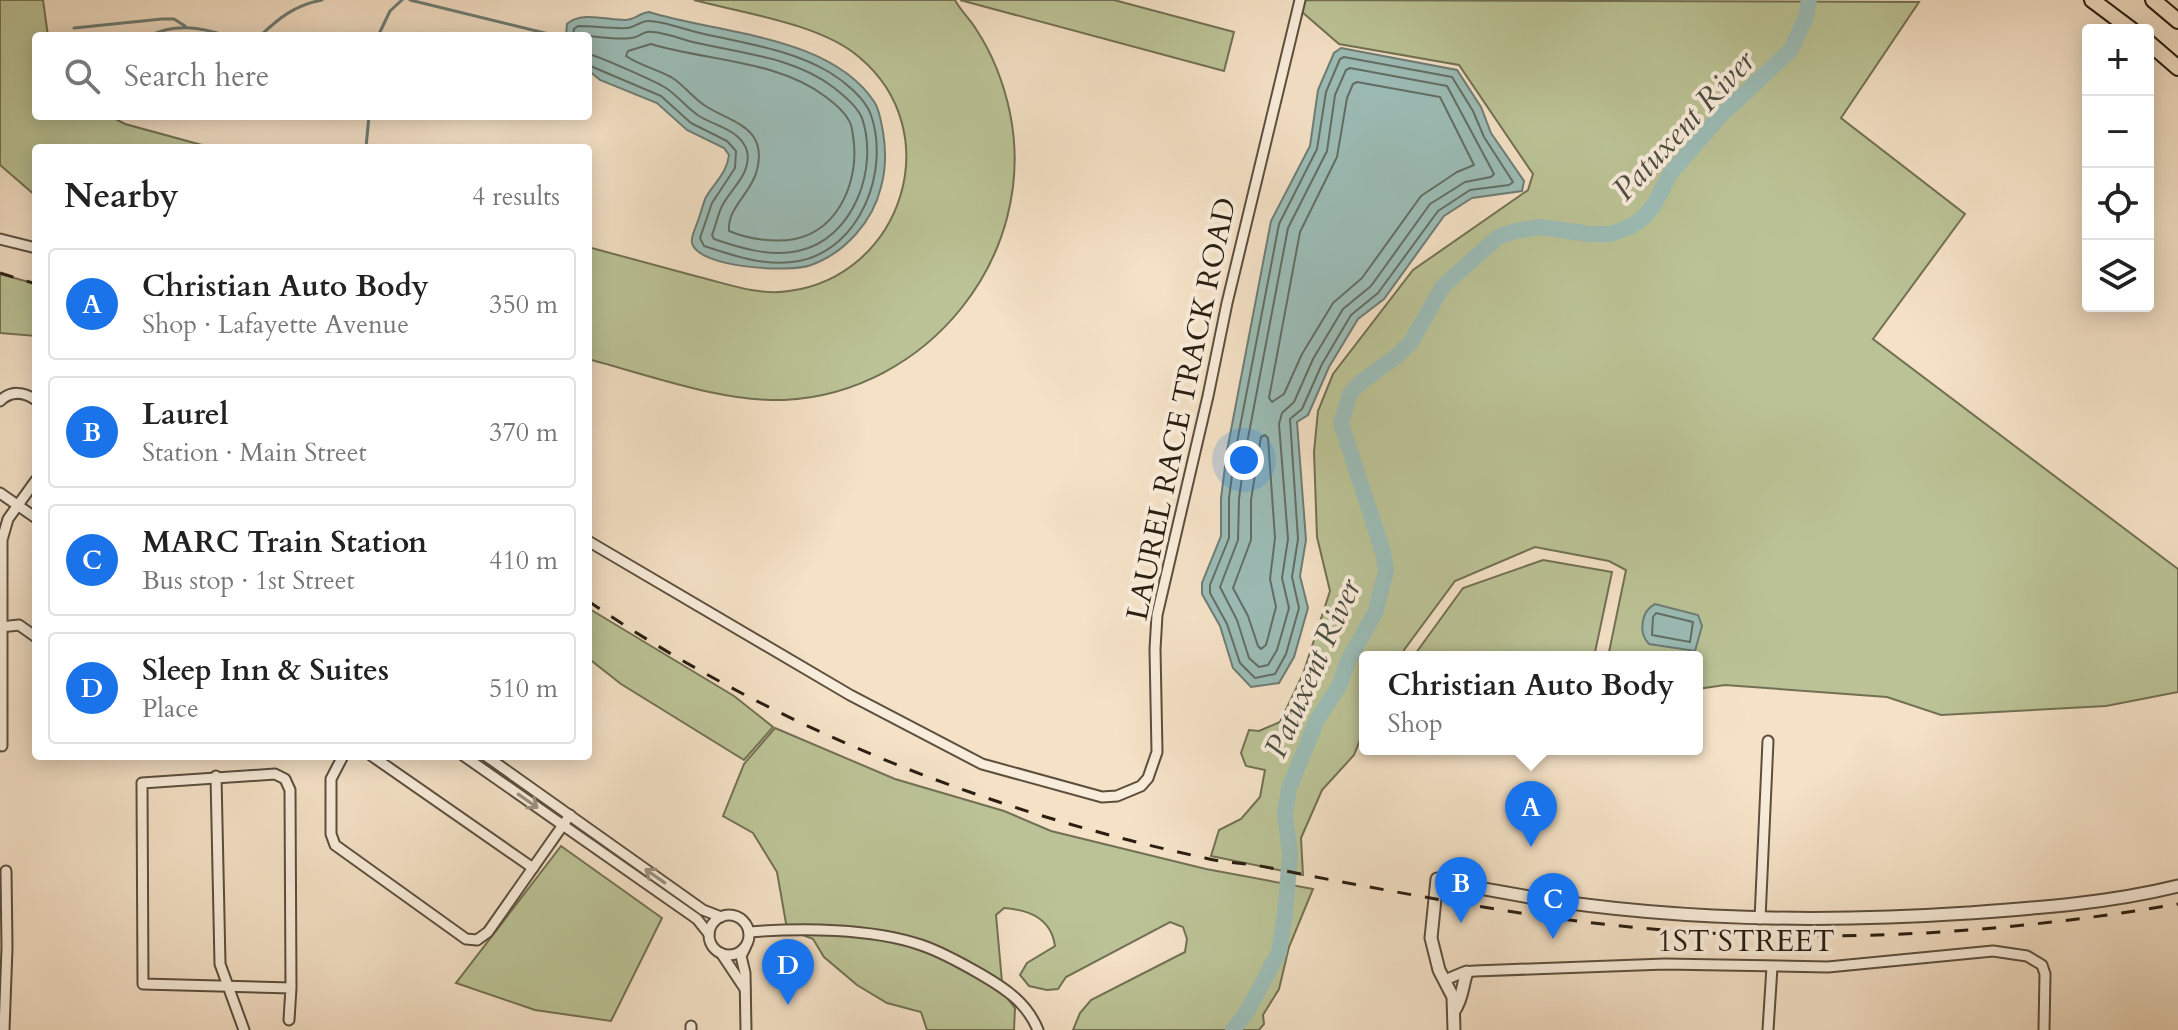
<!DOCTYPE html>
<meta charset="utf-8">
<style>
:root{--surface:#fff;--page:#f2f2f2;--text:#222;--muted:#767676;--line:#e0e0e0;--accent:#1a73e8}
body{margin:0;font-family:Cardo,serif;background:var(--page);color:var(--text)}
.controls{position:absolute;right:24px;top:24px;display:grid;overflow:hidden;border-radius:8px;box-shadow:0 4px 20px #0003}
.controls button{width:72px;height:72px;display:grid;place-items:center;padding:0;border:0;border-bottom:2px solid var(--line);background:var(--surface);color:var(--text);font:40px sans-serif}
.you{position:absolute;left:1244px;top:460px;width:28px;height:28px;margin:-20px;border:6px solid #fff;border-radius:50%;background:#1a73e8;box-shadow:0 0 0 12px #1a73e833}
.badge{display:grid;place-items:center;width:52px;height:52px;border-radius:50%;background:var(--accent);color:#fff;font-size:26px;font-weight:700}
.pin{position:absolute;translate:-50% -66px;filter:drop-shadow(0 2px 4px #0008)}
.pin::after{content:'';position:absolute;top:42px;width:28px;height:24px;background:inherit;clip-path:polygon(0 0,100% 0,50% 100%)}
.popup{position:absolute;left:1359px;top:651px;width:344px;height:104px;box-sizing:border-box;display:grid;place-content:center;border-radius:8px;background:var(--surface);filter:drop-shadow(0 2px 6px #0005);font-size:26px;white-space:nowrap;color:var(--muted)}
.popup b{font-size:30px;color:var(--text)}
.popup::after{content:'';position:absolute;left:50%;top:100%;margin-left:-16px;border:16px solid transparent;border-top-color:var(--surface)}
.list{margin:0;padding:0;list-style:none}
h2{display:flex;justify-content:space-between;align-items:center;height:104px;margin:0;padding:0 32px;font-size:34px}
h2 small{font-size:26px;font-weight:400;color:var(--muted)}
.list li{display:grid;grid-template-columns:52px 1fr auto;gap:24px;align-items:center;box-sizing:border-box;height:112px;margin:0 16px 16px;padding:0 16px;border:2px solid var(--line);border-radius:8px}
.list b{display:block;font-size:30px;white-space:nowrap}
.list p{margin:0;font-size:26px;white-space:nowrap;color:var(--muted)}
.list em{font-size:26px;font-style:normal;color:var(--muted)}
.icon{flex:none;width:44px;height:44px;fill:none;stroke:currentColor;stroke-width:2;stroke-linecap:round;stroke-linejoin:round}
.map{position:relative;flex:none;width:2178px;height:1030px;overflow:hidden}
.search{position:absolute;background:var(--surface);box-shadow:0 4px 20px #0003;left:32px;top:32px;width:560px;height:88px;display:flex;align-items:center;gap:20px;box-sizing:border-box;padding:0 28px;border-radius:8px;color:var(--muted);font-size:30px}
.panel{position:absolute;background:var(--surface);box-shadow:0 4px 20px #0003;left:32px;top:144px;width:560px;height:616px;border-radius:8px}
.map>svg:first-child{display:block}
.green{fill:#bbc396;stroke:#727054;stroke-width:2}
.water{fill:#9cbdb7;stroke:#6e7d75;stroke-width:2}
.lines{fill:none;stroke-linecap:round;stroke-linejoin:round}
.shore{stroke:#626e64;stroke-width:2}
.stream{stroke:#6e7d75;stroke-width:3}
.river{stroke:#9cbdb7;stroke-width:16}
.minor-casing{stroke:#5c4f3e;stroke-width:13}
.tertiary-casing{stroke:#5c4f3e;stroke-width:15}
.primary-casing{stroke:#291e11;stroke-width:18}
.minor{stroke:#f8ecda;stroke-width:9}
.tertiary{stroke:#f8ecda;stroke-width:11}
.primary{stroke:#f4e1c6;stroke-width:14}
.rail{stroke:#291e11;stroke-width:3;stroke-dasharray:14 14;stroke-linecap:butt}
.oneway{stroke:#9b8f80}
.labels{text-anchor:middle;stroke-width:8;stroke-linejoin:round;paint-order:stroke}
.street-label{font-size:30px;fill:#291e11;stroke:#f8ecda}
.water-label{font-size:32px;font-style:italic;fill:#4c4e43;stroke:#f8ecda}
</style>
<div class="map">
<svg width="2178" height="1030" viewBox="0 0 2178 1030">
<rect width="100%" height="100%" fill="#f4e1c6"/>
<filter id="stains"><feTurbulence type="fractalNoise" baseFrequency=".0025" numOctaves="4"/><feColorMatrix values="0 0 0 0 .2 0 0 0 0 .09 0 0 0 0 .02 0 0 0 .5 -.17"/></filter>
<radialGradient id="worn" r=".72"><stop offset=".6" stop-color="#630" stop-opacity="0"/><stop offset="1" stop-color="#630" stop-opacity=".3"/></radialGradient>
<g class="green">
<polygon points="0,0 43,0 48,36 36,36 36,116 110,116 125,124 213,148 36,148 36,196 0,165"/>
<path d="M694 0H955C960 10 970 19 976 29 993 55 1004 84 1010 113 1039 256 928 393 784 400 721 402 649 375 588 359V247C625 257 662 267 699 277 728 284 759 296 789 291 902 276 949 132 859 57 821 24 743 13 694 0Z"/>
<polygon points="960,0 1114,0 1234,32 1224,71"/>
<polygon points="1305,0 1919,2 1841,118 1965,214 1873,339 2178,569 2178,692 2106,706 1941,715 1887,697 1725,685 1697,689 1697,657 1608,657 1626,570 1609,561 1535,547 1455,581 1404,650 1403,657 1365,657 1365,728 1354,755 1322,790 1301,838 1303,875 1211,856 1219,830 1241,819 1260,797 1265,770 1246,766 1241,753 1249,730 1259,731 1280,722 1303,674 1330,591 1317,537 1314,452 1318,411 1333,374 1413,270 1528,190 1533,174 1459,65 1339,44 1302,12"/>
<polygon points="0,274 36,284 36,336 0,333"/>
<polygon points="1543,560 1612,572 1594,657 1413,657 1463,588"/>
<polygon points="588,608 734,696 773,727 744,760 621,684 588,658"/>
<path d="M775 728 895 779 1004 811 1051 831 1206 869 1313 889 1289 947 1279 989 1263 1015 1264 1024 1259 1030H1073L1080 1013 1091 1000 1185 952 1187 939 1183 927 1170 922 1066 977 1058 989 1047 990 1029 986 1020 975 1027 963 1055 946C1051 918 1029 910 1004 908L996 915 1003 993 1015 1008 1014 1030H927L921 1012 887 1003 857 985 824 957 813 939 787 929 777 872 753 833 723 816 744 764Z"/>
<polygon points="561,846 662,918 611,1021 535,1010 456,983"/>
</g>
<g class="water">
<path d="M649 12C719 34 831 35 875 103 880 112 881 122 883 132 886 150 886 169 881 187 873 221 845 253 811 265 790 273 698 268 692 243 691 237 694 232 696 226 700 217 702 206 706 197 715 182 727 173 729 155L724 148 687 130 657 103 600 80 588 70V36H566L567 24C581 11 607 20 625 20 635 20 639 13 649 12Z"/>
<polygon points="1341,48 1457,70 1481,107 1491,133 1524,181 1522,191 1472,198 1444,216 1384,299 1358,319 1329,367 1308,415 1297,422 1306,540 1300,576 1308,608 1294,657 1279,683 1251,687 1233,668 1220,626 1202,594 1202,583 1221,536 1221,498 1227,451 1271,221 1310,146 1318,90 1334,53"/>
<path d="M1655 604 1698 615 1702 626 1695 651 1649 644C1638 633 1641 611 1655 604Z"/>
</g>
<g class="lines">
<g class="shore">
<path d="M573 36 574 29 578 26C594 26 611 29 627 28 635 28 641 20 649 21 663 21 682 29 696 32 741 43 788 48 829 72 844 81 865 98 871 115 890 170 861 249 799 261 766 267 734 256 704 246L700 238 712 203 735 168 736 151 727 141 691 123 661 96 588 65"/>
<path d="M588 36C602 37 617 40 631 38 637 38 642 33 647 32 656 30 679 38 689 41 737 53 792 56 833 87 843 95 857 106 862 118 879 168 854 239 798 251 770 257 740 248 714 239L712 235C716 225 718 214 722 206 731 188 752 174 747 151 741 130 715 126 699 116 687 108 678 96 666 88 657 82 596 55 588 54"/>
<path d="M651 44C707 61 778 60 826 97 834 103 843 110 848 119 852 124 852 130 853 136 860 177 841 229 795 239 774 243 748 239 729 231 727 207 752 193 757 170 768 126 731 123 704 105 692 97 683 84 671 77 656 69 639 65 626 56L628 51Z"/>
<polygon points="1344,57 1452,77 1473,111 1484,137 1513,182 1509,185 1470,190 1438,211 1378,293 1351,315 1322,364 1302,409 1290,419 1298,539 1292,577 1299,608 1286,654 1275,674 1255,678 1240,663 1227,624 1210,593 1210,585 1229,538 1229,498 1235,453 1279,224 1317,149 1326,92 1340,59"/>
<polygon points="1350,68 1447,86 1494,174 1491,177 1465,182 1430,204 1371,286 1343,309 1313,359 1294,402 1282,413 1279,424 1288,539 1282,578 1289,608 1277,650 1268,665 1259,667 1249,658 1237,620 1220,587 1238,540 1239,499 1245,454 1288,228 1327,151 1335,95 1346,70"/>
<polygon points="1357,82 1440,97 1474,165 1457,172 1421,196 1362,278 1333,303 1302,354 1284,394 1272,402 1269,398 1300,232 1337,157 1347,98 1353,84"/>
<polygon points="1265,435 1268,438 1275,538 1270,579 1276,607 1266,645 1261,649 1258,646 1248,616 1233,588 1251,540 1251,500 1261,437"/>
<polygon points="1656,613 1693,622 1690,642 1652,635 1653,617"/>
</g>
<g class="stream">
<polyline points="410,0 557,36"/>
<polyline points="74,28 162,19 174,19 185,26"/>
<path d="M149 36C175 23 200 27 227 36"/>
<path d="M260 36C279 18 295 5 322 0"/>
<polyline points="378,36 390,11 402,0"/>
<polyline points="366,147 369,116"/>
</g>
<polyline class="river" points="1233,1030 1248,1010 1279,952 1285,914 1290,855 1285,814 1289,788 1317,720 1339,686 1348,661 1375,613 1386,571 1383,552 1341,423 1350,394 1360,383 1399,354 1411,342 1443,286 1498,237 1515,231 1541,227 1590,234 1610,234 1630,227 1643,218 1654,205 1670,174 1720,116 1791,50 1806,17 1809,0"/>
<defs>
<g id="minor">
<polyline points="0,239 36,248"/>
<path d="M0 401C11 390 24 392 36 400"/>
<polyline points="0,493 36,518"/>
<polyline points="588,541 850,695 982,764 1102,797 1117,796 1141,786 1148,778 1157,752 1155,649 1157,615 1208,396 1227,303 1300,0"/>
<polyline points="0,627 19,625 36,637"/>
<polyline points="2,746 2,540 8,519 36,480"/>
<polyline points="343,756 331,779 331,834 335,845 466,939 477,940 488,932 570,815"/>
<polyline points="372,756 533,868"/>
<polyline points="464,756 697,919 709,934"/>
<polyline points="486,756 703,910 721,917"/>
<polyline points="216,776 220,964 244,1030"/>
<circle cx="729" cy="935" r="20"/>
<polyline points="1760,919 1768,741"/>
<path d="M749 932C801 928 871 928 921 945 942 952 963 964 982 975 1006 989 1027 1003 1038 1030"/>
<polyline points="745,948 741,956 745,973 746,1030"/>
<polyline points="721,953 745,989"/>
<polyline points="1445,980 1464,972 1475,971 1665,964 1828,967 1993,951 2027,956 2042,965 2045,974 2044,1030"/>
<polyline points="289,1020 291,988 290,790 285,779 275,774 142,783 143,984 291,988"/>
<polyline points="691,1026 691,1030"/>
<polyline points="4,1030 7,948 6,871"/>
<polyline points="1768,1030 1772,967"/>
</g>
<g id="tertiary">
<path d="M1454 1011C1463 998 1462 986 1467 972"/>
<path d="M1454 1030 1453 997 1439 970 1431 938 1437 879C1611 919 1790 925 1968 913 2038 908 2109 903 2178 886"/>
</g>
<g id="primary">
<polyline points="2092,0 2132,30"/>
<polyline points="2153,0 2178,21"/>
<polyline points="2148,42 2178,68"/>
</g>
</defs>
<use href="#minor" class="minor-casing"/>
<use href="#tertiary" class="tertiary-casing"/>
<use href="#primary" class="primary-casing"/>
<use href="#minor" class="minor"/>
<use href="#tertiary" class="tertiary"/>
<use href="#primary" class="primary"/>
<g class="rail">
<polyline points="0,273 36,284"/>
<path d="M588 601C774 728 986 811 1205 858 1221 862 1238 863 1255 865 1287 871 1320 878 1353 884 1456 903 1560 922 1665 930 1836 944 2008 933 2178 904"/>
</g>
</g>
<defs><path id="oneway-shaft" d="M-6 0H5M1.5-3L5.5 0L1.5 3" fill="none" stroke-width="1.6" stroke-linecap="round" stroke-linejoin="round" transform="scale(2)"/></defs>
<g class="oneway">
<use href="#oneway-shaft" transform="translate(528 801) rotate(35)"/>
<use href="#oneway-shaft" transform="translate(655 876) rotate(-145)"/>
</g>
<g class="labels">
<g class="street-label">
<text transform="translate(1181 409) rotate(-78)" y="10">LAUREL RACE TRACK ROAD</text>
<text x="1746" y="951">1ST STREET</text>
</g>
<g class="water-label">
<text transform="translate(1683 125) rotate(-47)" y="11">Patuxent River</text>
<text transform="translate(1312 668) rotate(-66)" y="11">Patuxent River</text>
</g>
</g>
<rect width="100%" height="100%" filter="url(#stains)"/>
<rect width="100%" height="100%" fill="url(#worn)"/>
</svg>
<div class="controls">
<button>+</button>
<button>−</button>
<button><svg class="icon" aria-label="locate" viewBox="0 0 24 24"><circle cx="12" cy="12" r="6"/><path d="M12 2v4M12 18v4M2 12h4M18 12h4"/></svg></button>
<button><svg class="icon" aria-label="layers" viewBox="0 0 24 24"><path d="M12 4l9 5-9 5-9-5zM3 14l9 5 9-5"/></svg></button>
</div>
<div class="you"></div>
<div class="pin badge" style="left:1531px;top:847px">A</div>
<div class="popup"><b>Christian Auto Body</b>Shop</div>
<div class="pin badge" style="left:1461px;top:923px">B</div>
<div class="pin badge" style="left:1553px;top:939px">C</div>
<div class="pin badge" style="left:788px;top:1005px">D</div>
<div class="search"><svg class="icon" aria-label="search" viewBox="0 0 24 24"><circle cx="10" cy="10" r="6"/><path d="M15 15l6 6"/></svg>Search here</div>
<section class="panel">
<h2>Nearby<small>4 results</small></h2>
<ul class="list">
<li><span class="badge">A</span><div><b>Christian Auto Body</b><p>Shop · Lafayette Avenue</p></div><em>350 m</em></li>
<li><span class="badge">B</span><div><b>Laurel</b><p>Station · Main Street</p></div><em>370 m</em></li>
<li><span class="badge">C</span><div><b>MARC Train Station</b><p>Bus stop · 1st Street</p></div><em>410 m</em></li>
<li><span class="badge">D</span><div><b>Sleep Inn &amp; Suites</b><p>Place</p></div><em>510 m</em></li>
</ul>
</section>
</div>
